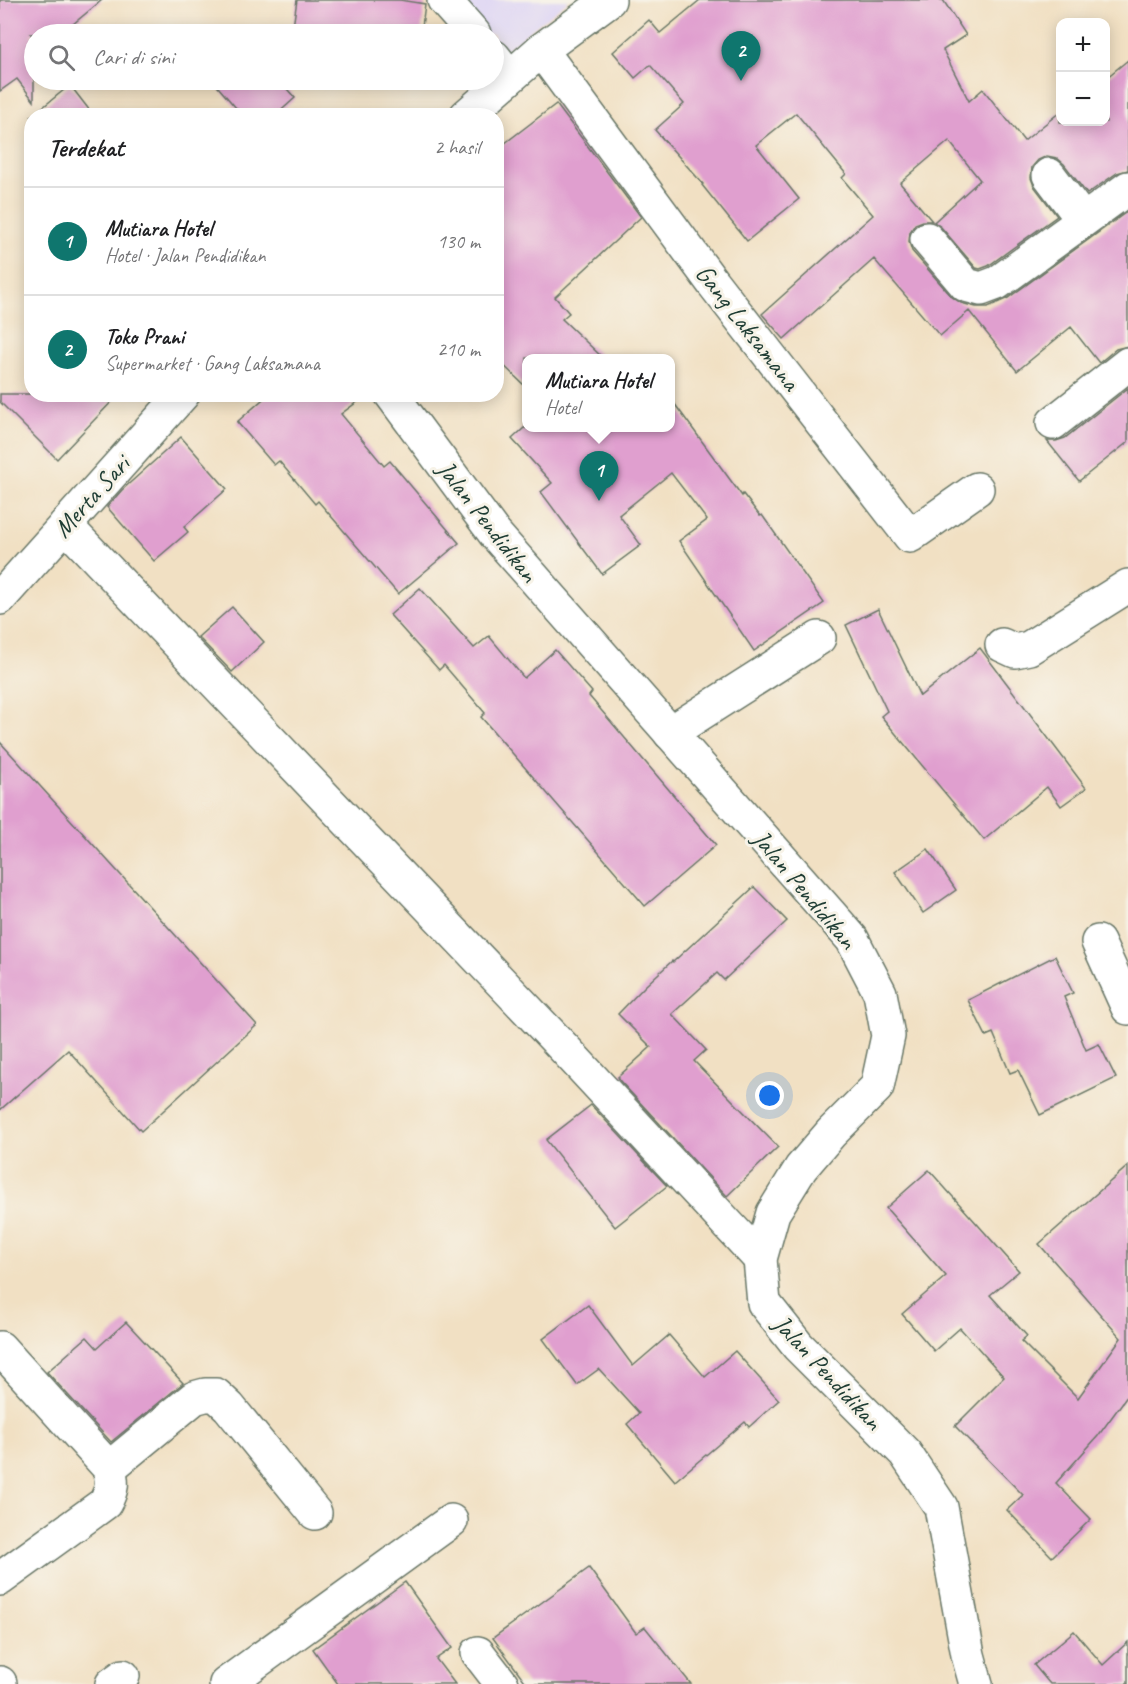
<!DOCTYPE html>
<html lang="id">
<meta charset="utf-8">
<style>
:root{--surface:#fff;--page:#f6f6f6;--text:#202124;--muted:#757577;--line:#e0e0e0;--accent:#0f766e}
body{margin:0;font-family:Caveat,sans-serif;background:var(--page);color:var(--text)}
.controls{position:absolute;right:18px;top:18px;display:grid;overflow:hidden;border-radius:12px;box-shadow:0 3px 15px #0003}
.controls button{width:54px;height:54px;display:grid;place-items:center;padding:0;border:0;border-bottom:2px solid var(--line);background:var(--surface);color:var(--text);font:30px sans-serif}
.you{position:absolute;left:770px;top:1096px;width:21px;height:21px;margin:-15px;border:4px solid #fff;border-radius:50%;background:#1a73e8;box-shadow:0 0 0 9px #1a73e833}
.badge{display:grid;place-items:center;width:39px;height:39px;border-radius:50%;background:var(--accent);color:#fff;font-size:20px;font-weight:700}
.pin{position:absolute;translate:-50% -50px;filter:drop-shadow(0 2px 3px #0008)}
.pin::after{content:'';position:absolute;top:32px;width:21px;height:18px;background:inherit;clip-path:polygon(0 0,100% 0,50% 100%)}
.popup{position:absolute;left:522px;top:354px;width:153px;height:78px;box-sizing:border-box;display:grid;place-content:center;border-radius:12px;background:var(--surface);filter:drop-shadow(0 2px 4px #0005);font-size:20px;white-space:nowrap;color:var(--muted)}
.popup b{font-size:22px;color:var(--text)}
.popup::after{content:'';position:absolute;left:50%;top:100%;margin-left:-12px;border:12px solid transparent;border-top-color:var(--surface)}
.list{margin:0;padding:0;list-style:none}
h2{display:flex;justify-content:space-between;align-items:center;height:78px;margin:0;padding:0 24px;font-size:26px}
h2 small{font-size:20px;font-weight:400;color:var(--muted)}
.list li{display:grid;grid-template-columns:39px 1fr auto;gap:18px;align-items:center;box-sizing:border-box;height:108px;padding:0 24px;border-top:2px solid var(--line)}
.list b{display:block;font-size:22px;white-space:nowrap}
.list p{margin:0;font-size:20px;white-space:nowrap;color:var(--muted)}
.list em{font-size:20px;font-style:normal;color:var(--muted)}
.icon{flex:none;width:33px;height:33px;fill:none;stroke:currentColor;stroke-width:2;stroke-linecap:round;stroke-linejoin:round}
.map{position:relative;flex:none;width:1128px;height:1684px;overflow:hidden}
.search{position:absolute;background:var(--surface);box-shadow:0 3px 15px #0003;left:24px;top:24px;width:480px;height:66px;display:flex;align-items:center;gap:15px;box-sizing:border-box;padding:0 21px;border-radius:33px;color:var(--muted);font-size:22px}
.panel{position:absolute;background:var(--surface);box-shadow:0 3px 15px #0003;left:24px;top:108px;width:480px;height:294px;border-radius:24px}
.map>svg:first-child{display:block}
.built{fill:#ded5f5}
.building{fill:#e09fcf}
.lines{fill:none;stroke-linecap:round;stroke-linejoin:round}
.street-casing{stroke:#687666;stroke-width:36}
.secondary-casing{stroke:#687666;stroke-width:36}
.street{stroke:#fff;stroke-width:33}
.secondary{stroke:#fff;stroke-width:33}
.labels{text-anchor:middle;stroke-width:6;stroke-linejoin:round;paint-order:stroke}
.street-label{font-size:26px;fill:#1f3d34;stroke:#f7f3e8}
</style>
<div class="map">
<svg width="1128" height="1684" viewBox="0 0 1128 1684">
<rect width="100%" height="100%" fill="#f7f3e8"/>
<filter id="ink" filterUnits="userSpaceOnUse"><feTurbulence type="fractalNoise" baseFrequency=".0167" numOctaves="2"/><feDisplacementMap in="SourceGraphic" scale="12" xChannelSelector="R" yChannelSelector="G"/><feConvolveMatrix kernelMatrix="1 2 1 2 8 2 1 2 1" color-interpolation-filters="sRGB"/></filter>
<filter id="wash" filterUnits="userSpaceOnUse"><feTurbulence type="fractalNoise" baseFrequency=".008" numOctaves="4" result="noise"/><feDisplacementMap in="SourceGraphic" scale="24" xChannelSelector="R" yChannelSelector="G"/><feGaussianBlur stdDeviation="1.35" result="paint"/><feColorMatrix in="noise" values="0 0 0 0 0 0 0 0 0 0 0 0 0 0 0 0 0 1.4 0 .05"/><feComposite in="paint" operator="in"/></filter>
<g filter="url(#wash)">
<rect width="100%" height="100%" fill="#f1e0c3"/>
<polygon class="built" points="452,0 569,0 501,54 494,45 494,34 484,34"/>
<g id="blocks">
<g class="building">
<polygon points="0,0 102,0 61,34 31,34 34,39 34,101 17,79 0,91"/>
<polygon points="297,0 400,0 425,4 421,34 292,34"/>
<polygon points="700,0 943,0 966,35 943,50 969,101 983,89 1024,141 1060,112 1060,122 1106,122 1106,78 1128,60 1128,170 1117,173 1087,194 1064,164 1057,158 1047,156 1038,160 1032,167 1031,178 1034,186 1057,216 988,266 980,269 976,268 941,227 934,222 980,180 949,141 900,183 932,221 923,221 915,224 910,232 909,242 912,251 952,297 961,303 976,307 988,307 1008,298 1128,211 1128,346 1116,349 1099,363 1071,327 1017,371 969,311 940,336 874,259 784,339 762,314 873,215 842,178 846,174 796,113 756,145 799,199 747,241 702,185 703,184 655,130 684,104 650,65 635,78 613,52 649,20 660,33"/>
<polygon points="234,26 241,34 224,34"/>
<polygon points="212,80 279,80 295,98 275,116 243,116"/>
<polygon points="70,85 94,116 32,116"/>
<polygon points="556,104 641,217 555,297 569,313 562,319 603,358 527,358 527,388 496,358 496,150"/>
<polygon points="1128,388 1128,442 1079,481 1047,441 1056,441 1065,438"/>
<polygon points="0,394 119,394 57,459 0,402"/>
<polygon points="269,394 368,394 341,414 384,466 390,461 459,543 398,594 318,501 315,504 279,461 274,465 237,422"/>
<polygon points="671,399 742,496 743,494 760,516 762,515 824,603 754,651 679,541 707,520 671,473 619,515 641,545 602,574 541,492 552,483 512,439 524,428 671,428"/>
<polygon points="181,437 227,489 184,527 188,532 154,561 107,507 122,490"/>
<polygon points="420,588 474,648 489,636 524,678 555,650 592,692 589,696 716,845 645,906 481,717 485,713 444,665 439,670 390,615"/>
<polygon points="232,607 264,642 232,672 198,637"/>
<polygon points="878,609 920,696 980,648 1086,788 1061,806 1047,787 984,840 881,716 887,711 846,625"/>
<polygon points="0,742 257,1025 141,1131 68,1050 0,1110"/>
<polygon points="928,849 956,890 923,913 895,872"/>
<polygon points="754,887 787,921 724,980 717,973 672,1014 706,1050 694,1061 778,1147 727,1196 620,1081 618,1077 651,1047 618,1014 645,986 672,961 673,962"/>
<polygon points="1055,956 1073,993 1064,997 1086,1050 1099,1044 1116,1078 1040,1115 1018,1070 1010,1073 993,1033 986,1036 968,1000"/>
<polygon points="591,1105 667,1186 615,1227 546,1140"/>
<polygon points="1128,1166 1128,1395 1098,1436 1056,1483 1091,1519 1052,1557 1007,1510 1023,1495 955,1426 1004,1377 960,1328 934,1351 902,1314 946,1276 886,1208 929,1170 1019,1271 990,1295 1027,1336 1021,1341 1078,1398 1121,1338 1039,1244"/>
<polygon points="588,1305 633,1366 669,1335 705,1377 735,1351 779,1400 749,1427 745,1422 675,1481 627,1424 639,1413 599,1369 577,1385 543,1339"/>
<polygon points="126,1322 183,1383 111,1442 47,1372 87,1337 97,1348"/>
<polygon points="589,1568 636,1633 645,1627 691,1684 527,1684 493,1638"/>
<polygon points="405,1582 452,1648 436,1659 455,1684 338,1684 313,1649"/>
<polygon points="1074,1631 1103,1665 1128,1642 1128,1684 1050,1684 1034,1665"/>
</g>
</g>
</g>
<g filter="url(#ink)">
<use href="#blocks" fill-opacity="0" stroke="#687666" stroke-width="1.5"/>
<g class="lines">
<defs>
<g id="street">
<polyline points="444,0 474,34"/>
<polyline points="541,50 713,283 910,536 977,489"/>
<polyline points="494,57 509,76"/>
<polyline points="1049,175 1083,220"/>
<polyline points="927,239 966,285 981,289 997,283 1128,188"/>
<polyline points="391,394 495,534 852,939 880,993 888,1036 877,1087 831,1133 801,1168 773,1213 760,1259 764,1303 798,1346 905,1453 941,1507 968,1655 976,1684"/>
<polyline points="1053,423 1128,364"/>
<polyline points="65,525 563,1047 760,1259"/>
<polyline points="1002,645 1015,651 1029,648 1128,586"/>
<polyline points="670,733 819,638"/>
<polyline points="1098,942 1128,1008"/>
<path d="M0 1348 109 1468C113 1483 112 1490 105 1503L0 1579"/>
<polyline points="109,1468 194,1398 205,1395 216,1395 229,1407 315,1513"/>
<polyline points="478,1653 502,1684"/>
<polyline points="0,1683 0,1684"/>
<polyline points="112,1684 123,1676"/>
<polyline points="226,1684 451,1521"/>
</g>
<g id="secondary">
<polyline points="466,116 541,50 609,0"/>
<polyline points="0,598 183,394"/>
</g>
</defs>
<use href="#street" class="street-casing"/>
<use href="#secondary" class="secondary-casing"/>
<use href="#street" class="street"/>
<use href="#secondary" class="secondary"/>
</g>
</g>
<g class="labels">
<g class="street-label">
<text transform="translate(748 327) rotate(52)" y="9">Gang Laksamana</text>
<text transform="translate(91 496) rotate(-48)" y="9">Merta Sari</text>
<text transform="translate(488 521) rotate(52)" y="9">Jalan Pendidikan</text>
<text transform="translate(805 889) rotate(50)" y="9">Jalan Pendidikan</text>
<text transform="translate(828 1372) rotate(47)" y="9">Jalan Pendidikan</text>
</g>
</g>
</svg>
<div class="controls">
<button>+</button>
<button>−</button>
</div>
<div class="you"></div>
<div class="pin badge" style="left:599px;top:501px">1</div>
<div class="popup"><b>Mutiara Hotel</b>Hotel</div>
<div class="pin badge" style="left:741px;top:81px">2</div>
<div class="search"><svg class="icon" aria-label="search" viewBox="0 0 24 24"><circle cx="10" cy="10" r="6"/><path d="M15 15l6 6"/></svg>Cari di sini</div>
<section class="panel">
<h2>Terdekat<small>2 hasil</small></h2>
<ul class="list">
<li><span class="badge">1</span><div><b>Mutiara Hotel</b><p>Hotel · Jalan Pendidikan</p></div><em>130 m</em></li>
<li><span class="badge">2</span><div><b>Toko Prani</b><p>Supermarket · Gang Laksamana</p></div><em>210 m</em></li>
</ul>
</section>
</div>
